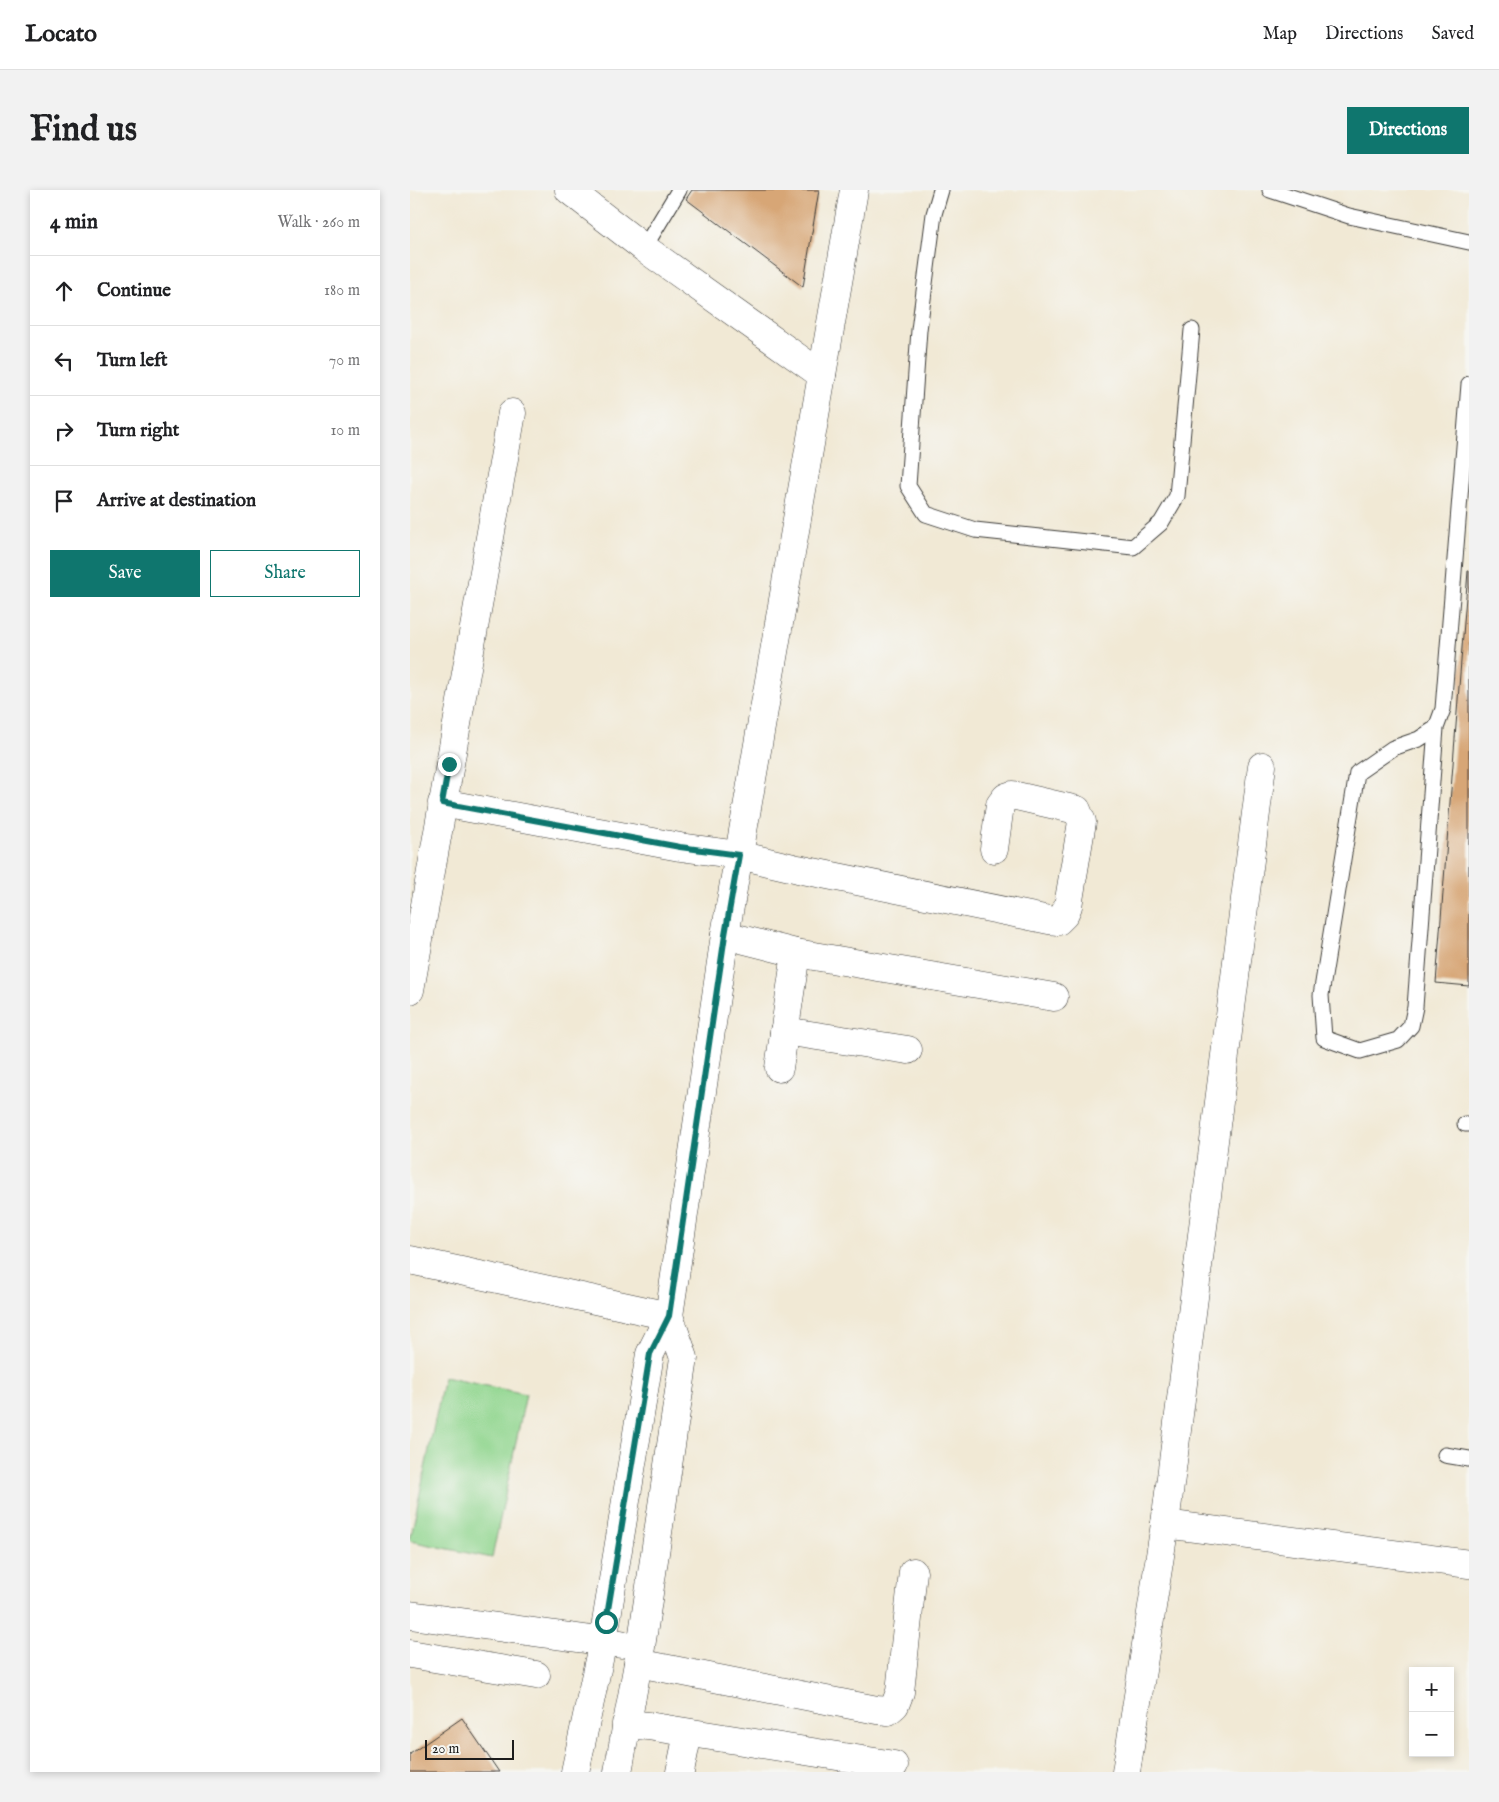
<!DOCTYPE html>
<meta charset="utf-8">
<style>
:root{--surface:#fff;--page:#f2f2f2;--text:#202124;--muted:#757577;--line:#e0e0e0;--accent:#0f766e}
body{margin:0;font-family:"IM FELL English",serif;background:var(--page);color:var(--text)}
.controls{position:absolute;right:15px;bottom:15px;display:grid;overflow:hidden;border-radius:0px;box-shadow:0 2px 8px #0003}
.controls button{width:45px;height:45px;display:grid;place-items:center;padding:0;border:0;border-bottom:1px solid var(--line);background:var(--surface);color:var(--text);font:25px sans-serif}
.scale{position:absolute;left:15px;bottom:12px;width:89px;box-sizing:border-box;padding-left:5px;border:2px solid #1c1c1c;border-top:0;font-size:14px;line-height:18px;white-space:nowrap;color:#1c1c1c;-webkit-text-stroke:4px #f6f6f2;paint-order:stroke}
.stop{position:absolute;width:15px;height:15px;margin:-11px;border:4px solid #0f766e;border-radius:50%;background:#fff}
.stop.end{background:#0f766e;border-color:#fff;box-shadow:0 1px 5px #0008}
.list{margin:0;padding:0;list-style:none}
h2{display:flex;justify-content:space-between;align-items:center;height:65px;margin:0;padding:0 20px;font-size:21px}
h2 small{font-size:16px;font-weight:400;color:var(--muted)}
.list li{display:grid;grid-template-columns:32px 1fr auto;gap:15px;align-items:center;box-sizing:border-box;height:70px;padding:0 20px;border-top:1px solid var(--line)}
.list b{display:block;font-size:19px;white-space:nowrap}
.list em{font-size:16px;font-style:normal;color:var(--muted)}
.actions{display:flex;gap:10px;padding:15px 20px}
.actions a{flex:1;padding:11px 0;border:1px solid var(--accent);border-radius:0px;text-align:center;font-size:18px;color:var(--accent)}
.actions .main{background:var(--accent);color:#fff}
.icon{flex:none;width:28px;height:28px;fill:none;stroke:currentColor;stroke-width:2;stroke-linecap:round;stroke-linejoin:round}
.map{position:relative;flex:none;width:1059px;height:1582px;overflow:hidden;border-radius:0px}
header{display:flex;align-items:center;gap:30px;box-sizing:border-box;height:70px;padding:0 25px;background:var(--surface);border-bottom:1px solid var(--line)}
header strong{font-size:24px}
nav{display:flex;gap:28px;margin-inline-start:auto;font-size:18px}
.intro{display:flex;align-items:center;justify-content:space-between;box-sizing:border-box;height:120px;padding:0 30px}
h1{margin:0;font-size:35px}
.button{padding:12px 22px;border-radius:0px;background:var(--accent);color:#fff;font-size:18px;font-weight:700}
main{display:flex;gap:30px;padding:0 30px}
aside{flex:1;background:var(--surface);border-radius:0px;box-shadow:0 2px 8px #0003}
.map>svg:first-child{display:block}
.green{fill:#91d68f;stroke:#567956}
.building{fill:#d7a676}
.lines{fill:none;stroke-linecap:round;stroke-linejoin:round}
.lane-casing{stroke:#3c3b38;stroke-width:17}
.street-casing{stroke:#3c3b38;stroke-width:29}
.lane{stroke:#fff;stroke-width:15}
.street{stroke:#fff;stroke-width:28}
.route{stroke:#0f766e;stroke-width:6}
</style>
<header>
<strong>Locato</strong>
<nav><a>Map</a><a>Directions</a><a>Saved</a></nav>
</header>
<div class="intro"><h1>Find us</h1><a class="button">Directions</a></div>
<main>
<aside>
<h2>4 min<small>Walk · 260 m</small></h2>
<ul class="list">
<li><svg class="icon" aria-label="ahead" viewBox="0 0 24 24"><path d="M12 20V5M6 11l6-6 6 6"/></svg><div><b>Continue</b></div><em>180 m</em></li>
<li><svg class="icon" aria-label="left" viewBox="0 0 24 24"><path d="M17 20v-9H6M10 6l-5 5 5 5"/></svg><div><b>Turn left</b></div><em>70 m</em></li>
<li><svg class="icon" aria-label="right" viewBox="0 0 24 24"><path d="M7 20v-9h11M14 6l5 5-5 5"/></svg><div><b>Turn right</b></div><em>10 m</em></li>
<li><svg class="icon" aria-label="arrive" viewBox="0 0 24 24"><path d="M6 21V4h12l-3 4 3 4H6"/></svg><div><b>Arrive at destination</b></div></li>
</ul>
<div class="actions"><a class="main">Save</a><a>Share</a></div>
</aside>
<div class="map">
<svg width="1059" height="1582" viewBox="0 0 1059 1582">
<rect width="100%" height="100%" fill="#f6f6f2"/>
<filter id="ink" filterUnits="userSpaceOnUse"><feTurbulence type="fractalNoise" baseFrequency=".02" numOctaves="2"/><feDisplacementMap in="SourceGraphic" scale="10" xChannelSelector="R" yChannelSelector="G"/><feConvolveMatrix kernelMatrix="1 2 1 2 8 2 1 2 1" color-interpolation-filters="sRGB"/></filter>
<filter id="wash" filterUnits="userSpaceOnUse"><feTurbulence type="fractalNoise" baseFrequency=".0096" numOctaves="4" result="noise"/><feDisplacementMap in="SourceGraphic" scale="20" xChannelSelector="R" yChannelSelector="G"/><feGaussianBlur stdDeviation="1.12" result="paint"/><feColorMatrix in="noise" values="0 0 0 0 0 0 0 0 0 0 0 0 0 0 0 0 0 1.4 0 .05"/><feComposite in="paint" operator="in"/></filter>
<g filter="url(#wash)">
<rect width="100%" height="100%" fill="#f1e9d5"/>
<polygon class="green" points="34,1187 116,1204 82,1368 0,1351"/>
<g id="blocks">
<g class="building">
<polygon points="282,0 409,0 393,97 276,9"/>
<polygon points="1058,381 1059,381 1059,796 1026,793"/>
<polygon points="52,1528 89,1582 0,1582 0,1564"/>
</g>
</g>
</g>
<g filter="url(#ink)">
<use href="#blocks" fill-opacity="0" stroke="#3c3b38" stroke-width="1"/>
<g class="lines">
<defs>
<g id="lane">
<polyline points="531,0 524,24 509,140 498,296 516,324 565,340 723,357 751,333 767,306 782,140"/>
<polyline points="860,0 939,26 1059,52"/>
<polyline points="234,58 269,0"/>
<polyline points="1026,538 1009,549 983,558 947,583 911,805 914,848 950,861 988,850 1001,836 1005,817 1026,538 1033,519 1059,194"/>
<polyline points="1055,934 1059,934"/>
<polyline points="1035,1265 1059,1269"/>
</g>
<g id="street">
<polyline points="159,0 234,58 412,185"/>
<polyline points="32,613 270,657 329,665 388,679 639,730 648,731 654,725 658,716 672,632 667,620 602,605 596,607 590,615 584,659"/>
<polyline points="315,745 386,763 644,807"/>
<polyline points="0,800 102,223"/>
<polyline points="374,841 498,860"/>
<polyline points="369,878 386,763"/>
<polyline points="0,1070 259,1126"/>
<polyline points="755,1334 1059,1374"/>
<polyline points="0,1425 211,1454"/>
<polyline points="0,1464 126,1485"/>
<polyline points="228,1473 467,1520 478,1521 485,1515 490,1502 503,1382"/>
<polyline points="216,1534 238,1536 484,1575"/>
<polyline points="165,1582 193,1451 240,1164 259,1126 315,745 444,0"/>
<polyline points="208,1582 231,1457 274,1168 259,1126"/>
<polyline points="270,1582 278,1543"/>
<polyline points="716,1582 755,1334 852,576"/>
</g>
</defs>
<use href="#lane" class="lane-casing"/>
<use href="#street" class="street-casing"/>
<use href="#lane" class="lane"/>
<use href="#street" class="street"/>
</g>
</g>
<g class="lines" filter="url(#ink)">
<polyline class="route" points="39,574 32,613 270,657 329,665 315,745 259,1126 240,1164 196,1432"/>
</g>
</svg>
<div class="controls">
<button>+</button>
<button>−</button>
</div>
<div class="scale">20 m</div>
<div class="stop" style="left:196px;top:1432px"></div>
<div class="stop end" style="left:39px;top:574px"></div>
</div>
</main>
